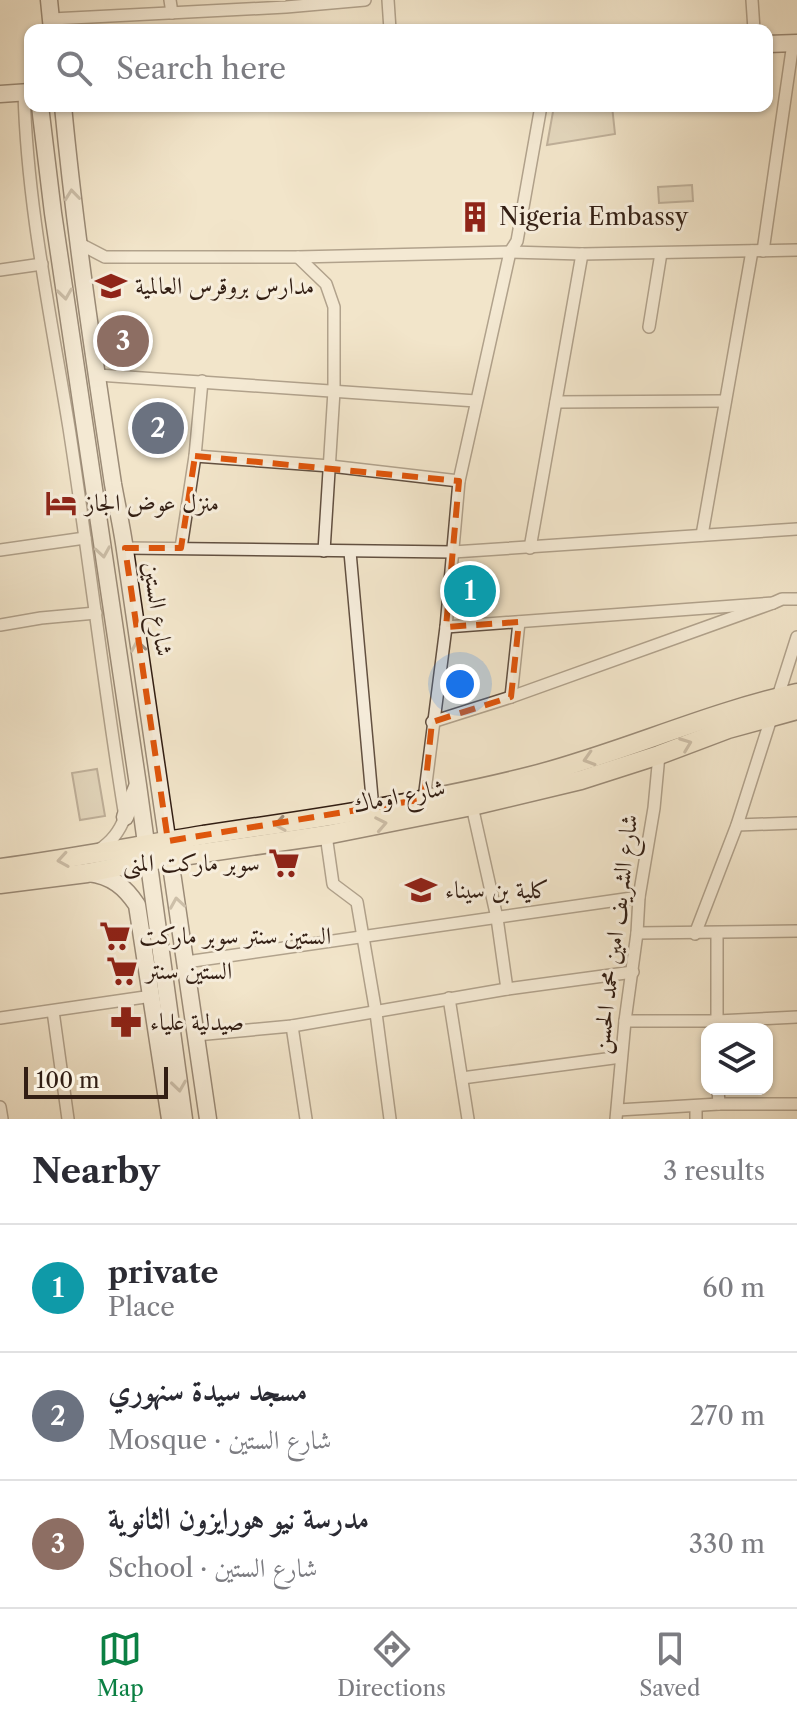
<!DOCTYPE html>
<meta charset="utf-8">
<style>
:root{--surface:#fff;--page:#f7f7f7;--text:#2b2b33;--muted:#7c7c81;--line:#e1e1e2;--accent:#0b8043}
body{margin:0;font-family:"Libre Caslon Text",Amiri,serif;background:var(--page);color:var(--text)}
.controls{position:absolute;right:24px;bottom:24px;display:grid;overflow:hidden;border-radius:16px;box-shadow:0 2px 6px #0004}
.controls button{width:72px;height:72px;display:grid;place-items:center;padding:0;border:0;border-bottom:2px solid var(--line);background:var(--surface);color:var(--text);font:40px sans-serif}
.scale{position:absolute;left:24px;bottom:20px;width:144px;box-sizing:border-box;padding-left:8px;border:4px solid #321e13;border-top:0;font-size:22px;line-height:28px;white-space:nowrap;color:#321e13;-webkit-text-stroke:6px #f7eedd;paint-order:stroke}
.you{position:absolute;left:460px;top:684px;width:28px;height:28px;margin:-20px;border:6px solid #fff;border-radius:50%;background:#1a73e8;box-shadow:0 0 0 12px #1a73e833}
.badge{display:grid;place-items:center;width:52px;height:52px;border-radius:50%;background:var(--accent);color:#fff;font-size:26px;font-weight:700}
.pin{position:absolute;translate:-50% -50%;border:4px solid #fff;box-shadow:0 2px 8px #0006}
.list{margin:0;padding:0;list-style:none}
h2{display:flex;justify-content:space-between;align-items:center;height:104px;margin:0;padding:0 32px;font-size:34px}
h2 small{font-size:26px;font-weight:400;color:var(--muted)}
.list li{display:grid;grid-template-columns:52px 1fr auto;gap:24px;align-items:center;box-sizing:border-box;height:128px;padding:0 32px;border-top:2px solid var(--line)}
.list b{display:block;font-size:30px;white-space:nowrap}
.list p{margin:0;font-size:26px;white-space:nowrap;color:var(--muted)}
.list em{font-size:26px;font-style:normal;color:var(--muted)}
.icon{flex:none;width:44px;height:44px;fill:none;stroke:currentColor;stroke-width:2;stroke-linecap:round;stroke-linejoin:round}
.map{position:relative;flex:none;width:797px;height:1119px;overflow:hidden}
.search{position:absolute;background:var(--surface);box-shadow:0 2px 6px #0004;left:24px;right:24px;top:24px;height:88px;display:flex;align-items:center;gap:20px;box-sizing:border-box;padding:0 28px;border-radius:16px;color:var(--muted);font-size:30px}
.sheet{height:488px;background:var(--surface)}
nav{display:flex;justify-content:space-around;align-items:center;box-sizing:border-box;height:112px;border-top:2px solid var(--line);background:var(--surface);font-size:22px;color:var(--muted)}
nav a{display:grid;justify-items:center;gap:4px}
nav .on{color:var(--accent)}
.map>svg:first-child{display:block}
.green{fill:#d1c3ab;stroke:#82705f;stroke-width:2}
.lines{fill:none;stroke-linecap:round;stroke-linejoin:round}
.street-casing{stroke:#625041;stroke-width:14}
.secondary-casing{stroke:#321e13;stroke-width:19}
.primary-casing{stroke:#321e13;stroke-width:21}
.street{stroke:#f7eedd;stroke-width:11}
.secondary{stroke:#f7eedd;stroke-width:16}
.primary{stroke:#f2e5ca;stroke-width:18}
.oneway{stroke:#9e9082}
.oneway2{stroke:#9c8b78}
.marked{fill:none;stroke:#df560c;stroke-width:6;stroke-dasharray:16 10;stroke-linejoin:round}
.labels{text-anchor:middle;stroke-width:6;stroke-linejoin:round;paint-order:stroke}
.poi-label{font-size:24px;fill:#321e13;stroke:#f7eedd;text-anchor:start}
.street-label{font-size:24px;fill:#321e13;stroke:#f7eedd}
</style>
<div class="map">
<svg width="797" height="1119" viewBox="0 0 797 1119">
<rect width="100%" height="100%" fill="#f2e5ca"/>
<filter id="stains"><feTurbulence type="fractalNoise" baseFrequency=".0025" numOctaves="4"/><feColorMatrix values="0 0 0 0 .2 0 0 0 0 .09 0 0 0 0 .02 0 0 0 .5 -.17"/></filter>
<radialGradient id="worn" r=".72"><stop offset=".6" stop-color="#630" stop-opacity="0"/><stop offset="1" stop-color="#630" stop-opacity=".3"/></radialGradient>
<g class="green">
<polygon points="554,106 612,106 615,134 547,145"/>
<polygon points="692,185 693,201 659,203 658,187"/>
<polygon points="97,769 105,816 80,820 72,773"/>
</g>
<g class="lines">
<defs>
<g id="street">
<polyline points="170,0 172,13"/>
<polyline points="388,0 390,30"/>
<polyline points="752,0 754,30"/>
<polyline points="52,19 286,7 365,0"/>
<path d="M24 92C27 205 51 317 69 428 89 557 104 688 125 817 119 832 112 841 99 850"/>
<polyline points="78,243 105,257 298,257 510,252 582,254 797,250"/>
<polyline points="763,251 793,43"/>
<polyline points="298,257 326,284 334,307 334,391 324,551"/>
<polyline points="0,270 42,264"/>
<polyline points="649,327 661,253"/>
<polyline points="98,375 476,401"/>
<polyline points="556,402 725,401"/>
<polyline points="195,456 330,466 459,481"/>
<polyline points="702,535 752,251"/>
<polyline points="125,548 453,552 797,529"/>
<polyline points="181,548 195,456 202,381"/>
<polyline points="530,548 582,254"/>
<polyline points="0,550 85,538"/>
<polyline points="350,552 373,809"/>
<polyline points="0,625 41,618 96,613"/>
<polyline points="446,627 773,603 782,599 797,599"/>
<polyline points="511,697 519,622"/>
<polyline points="432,722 511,697 773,603"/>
<polyline points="424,799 446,627 459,481 510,252 517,241 541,106"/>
<polyline points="472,806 497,918 507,989"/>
<polyline points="737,825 797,823"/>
<polyline points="326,835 333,884 357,902 376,1013 390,1119"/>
<polyline points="637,933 797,931"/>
<polyline points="695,934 737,825 797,637"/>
<polyline points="717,934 717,1029"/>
<polyline points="186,962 639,897"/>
<polyline points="449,998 468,1119"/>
<polyline points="53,1011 68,1119"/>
<polyline points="0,1018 152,996"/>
<polyline points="625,1021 717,1021 797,1017"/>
<polyline points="292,1026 306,1119"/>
<polyline points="196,1035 292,1026 507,989 633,972"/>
<polyline points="462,1078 621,1057"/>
<polyline points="718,1089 719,1104"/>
<polyline points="696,1106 696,1119"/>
<polyline points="0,1107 2,1119"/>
<polyline points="618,1110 719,1104 797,1104"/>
<polyline points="616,1119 625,1021 637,933 639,897 654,808 659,755"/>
</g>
<g id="secondary">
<polyline points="49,0 52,30"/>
<polyline points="767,44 797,43"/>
<polyline points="0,94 30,92"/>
<polyline points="40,106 53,213 138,785 184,1119"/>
<path d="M63 106C75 232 94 358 113 484 117 506 122 528 125 550 152 740 181 929 208 1119"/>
<polyline points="125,817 137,787"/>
<path d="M89 873C112 876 125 887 137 905L170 1119"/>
</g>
<g id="primary">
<path d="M0 868C68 859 135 846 203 835 313 819 424 803 531 776 621 753 706 713 797 693"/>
<polyline points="0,884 87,873 148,861 326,835 472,806 581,780 659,755 728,729 797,710"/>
</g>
</defs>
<use href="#street" class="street-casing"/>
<use href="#secondary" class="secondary-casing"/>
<use href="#primary" class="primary-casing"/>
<use href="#street" class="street"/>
<use href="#secondary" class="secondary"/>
<use href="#primary" class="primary"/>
</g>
<defs><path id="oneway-chevron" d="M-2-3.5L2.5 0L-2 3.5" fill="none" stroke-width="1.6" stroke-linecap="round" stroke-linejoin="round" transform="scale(2)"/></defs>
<g class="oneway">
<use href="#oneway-chevron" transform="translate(72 195) rotate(-96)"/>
<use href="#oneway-chevron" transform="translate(65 294) rotate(82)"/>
<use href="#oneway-chevron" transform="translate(103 552) rotate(81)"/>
<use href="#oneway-chevron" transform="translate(138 646) rotate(-99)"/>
<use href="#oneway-chevron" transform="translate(177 903) rotate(-99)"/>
<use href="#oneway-chevron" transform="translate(179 1086) rotate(82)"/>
</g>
<g class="oneway2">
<use href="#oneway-chevron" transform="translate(686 744) rotate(-21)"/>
<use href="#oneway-chevron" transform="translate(589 759) rotate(163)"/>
<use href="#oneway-chevron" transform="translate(280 824) rotate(171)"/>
<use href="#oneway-chevron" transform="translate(381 824) rotate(-11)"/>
<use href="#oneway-chevron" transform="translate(63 860) rotate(171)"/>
</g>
<path d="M0 0H797V1119H0ZM195 456 459 481 446 627 519 622 511 697 432 722 424 799 168 841 125 548H181Z" fill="#f2e5ca" fill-opacity=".55" fill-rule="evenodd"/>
<path class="marked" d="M195 456 459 481 446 627 519 622 511 697 432 722 424 799 168 841 125 548H181Z"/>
<defs>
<symbol id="building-bare" viewBox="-9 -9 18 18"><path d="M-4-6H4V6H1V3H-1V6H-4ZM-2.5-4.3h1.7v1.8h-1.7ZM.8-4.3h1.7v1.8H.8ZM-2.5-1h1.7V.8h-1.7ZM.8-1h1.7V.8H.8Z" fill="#8f2418" stroke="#f7eedd" stroke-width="2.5" paint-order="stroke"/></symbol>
<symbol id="school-bare" viewBox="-9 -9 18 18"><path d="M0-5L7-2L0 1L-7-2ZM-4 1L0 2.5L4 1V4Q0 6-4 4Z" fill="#8f2418" stroke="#f7eedd" stroke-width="2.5" paint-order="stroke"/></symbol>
<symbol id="hotel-bare" viewBox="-9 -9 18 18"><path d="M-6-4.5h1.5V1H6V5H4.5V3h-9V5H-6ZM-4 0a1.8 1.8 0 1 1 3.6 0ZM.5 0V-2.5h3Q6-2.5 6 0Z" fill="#8f2418" stroke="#f7eedd" stroke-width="2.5" paint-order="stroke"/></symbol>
<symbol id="supermarket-bare" viewBox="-9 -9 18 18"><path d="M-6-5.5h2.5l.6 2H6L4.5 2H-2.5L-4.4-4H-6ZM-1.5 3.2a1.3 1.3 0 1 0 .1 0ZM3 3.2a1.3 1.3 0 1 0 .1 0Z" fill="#8f2418" stroke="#f7eedd" stroke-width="2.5" paint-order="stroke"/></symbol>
<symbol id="university-bare" viewBox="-9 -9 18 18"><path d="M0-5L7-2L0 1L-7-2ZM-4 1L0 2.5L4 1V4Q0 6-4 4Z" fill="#8f2418" stroke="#f7eedd" stroke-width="2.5" paint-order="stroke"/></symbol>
<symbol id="pharmacy-bare" viewBox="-9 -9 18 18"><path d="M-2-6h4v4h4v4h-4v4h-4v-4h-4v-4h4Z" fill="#8f2418" stroke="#f7eedd" stroke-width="2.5" paint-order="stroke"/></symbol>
</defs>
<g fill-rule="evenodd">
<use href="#building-bare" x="453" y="195" width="44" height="44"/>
<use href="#school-bare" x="89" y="264" width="44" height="44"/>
<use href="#hotel-bare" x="39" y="481" width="44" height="44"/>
<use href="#supermarket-bare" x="262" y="841" width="44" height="44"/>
<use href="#university-bare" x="399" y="868" width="44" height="44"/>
<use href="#supermarket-bare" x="93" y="914" width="44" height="44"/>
<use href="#supermarket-bare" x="100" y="949" width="44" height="44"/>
<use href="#pharmacy-bare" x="104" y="1000" width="44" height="44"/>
</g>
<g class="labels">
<g class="poi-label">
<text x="499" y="225">Nigeria Embassy</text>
<text x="135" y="294">مدارس بروقرس العالمية</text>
<text x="85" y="511">منزل عوض الجاز</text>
<text x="260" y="871" text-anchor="end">سوبر ماركت المنى</text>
<text x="445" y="898">كلية بن سيناء</text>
<text x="139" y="944">الستين سنتر سوبر ماركت</text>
<text x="146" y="979">الستين سنتر</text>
<text x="150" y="1030">صيدلية علياء</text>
</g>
<g class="street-label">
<text transform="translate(158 609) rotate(82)" y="8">شارع الستين</text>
<text transform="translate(399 796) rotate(-11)" y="8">شارع اوماك</text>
<text transform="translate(615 934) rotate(-83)" y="8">شارع الشريف امين محمد الحسن</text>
</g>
</g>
<rect width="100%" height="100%" filter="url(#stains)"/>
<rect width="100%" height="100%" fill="url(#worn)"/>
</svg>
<div class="controls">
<button><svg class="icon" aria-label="layers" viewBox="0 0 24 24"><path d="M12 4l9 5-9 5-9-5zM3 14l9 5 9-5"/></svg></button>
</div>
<div class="scale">100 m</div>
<div class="you"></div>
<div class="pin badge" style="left:470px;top:591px;background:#0f9aa8">1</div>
<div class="pin badge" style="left:158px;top:428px;background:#6b7280">2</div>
<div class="pin badge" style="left:123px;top:341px;background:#8d6e63">3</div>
<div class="search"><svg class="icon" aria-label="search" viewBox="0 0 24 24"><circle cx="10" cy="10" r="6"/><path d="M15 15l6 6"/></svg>Search here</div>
</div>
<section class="sheet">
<h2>Nearby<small>3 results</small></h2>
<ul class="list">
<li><span class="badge" style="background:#0f9aa8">1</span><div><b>private</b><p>Place</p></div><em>60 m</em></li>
<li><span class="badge" style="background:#6b7280">2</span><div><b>مسجد سيدة سنهوري</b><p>Mosque · شارع الستين</p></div><em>270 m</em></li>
<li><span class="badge" style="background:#8d6e63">3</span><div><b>مدرسة نيو هورايزون الثانوية</b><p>School · شارع الستين</p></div><em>330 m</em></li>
</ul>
</section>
<nav>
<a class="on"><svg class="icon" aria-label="map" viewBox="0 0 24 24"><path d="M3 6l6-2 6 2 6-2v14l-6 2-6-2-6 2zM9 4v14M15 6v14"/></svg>Map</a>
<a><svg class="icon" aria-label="directions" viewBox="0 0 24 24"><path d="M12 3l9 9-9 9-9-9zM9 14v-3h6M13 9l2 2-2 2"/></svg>Directions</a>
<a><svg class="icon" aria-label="saved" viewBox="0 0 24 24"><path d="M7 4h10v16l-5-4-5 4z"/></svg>Saved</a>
</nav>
